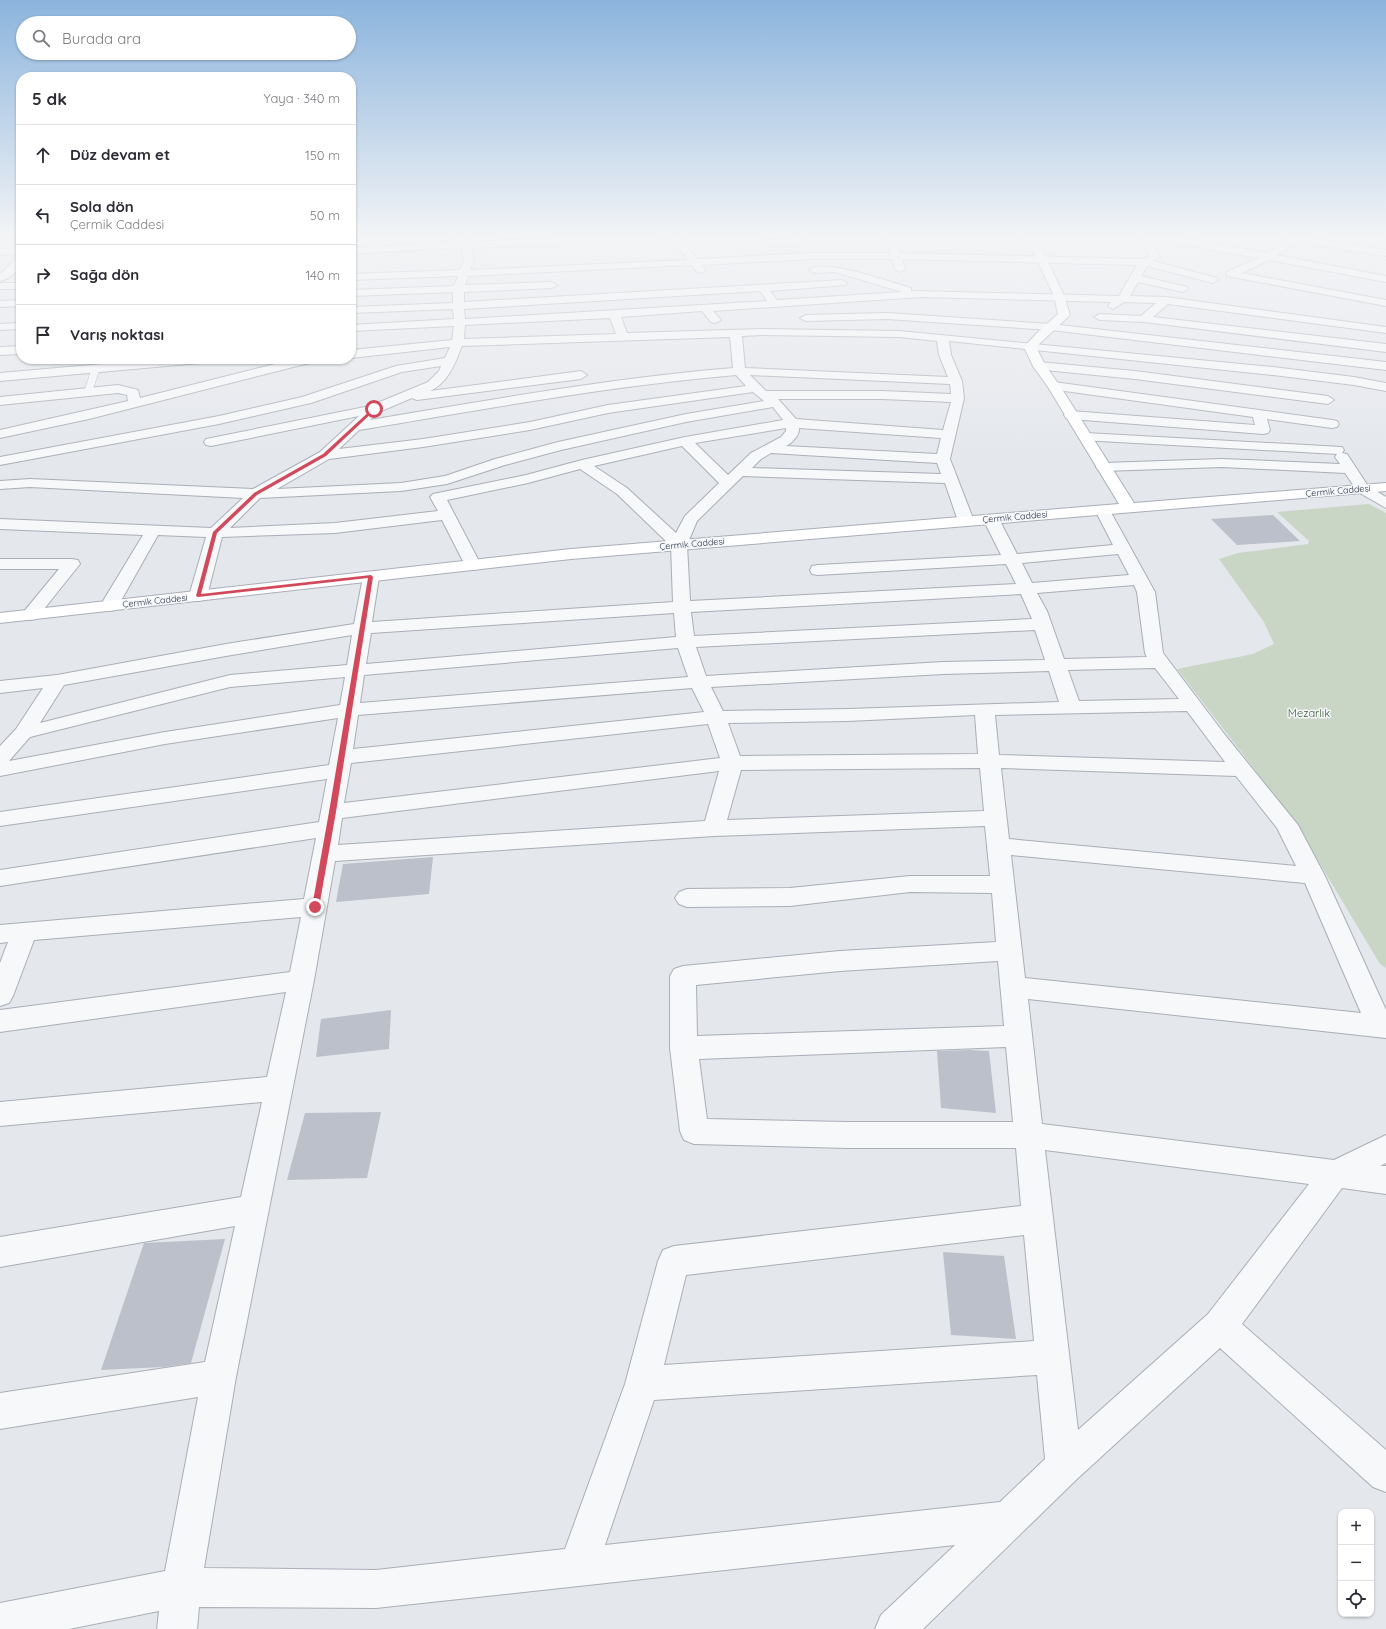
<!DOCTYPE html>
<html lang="tr">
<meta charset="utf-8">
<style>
:root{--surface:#fff;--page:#f2f2f3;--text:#2b2b33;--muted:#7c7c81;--line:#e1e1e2}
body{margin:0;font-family:Quicksand,sans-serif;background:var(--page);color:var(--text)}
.controls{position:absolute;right:12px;bottom:12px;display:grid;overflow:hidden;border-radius:8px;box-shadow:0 1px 3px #0004}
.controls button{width:36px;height:36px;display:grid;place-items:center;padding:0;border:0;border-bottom:1px solid var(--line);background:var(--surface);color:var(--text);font:20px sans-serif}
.stop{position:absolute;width:12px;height:12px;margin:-9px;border:3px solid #d1495b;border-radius:50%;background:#fff}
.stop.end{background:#d1495b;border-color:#fff;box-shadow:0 1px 4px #0008}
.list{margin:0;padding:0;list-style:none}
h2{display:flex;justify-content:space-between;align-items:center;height:52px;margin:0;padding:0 16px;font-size:17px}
h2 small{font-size:13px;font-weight:400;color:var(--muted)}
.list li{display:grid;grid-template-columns:26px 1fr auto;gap:12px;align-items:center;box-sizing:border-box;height:60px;padding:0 16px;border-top:1px solid var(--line)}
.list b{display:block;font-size:15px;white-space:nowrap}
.list p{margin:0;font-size:13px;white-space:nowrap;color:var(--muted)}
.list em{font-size:13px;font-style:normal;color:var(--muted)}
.icon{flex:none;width:22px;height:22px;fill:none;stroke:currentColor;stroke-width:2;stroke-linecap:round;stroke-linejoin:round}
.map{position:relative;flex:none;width:1386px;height:1629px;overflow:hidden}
.search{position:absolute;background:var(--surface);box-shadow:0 1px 3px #0004;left:16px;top:16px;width:340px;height:44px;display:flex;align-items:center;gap:10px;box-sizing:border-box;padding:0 14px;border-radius:22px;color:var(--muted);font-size:15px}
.panel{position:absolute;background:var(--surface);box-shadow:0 1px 3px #0004;left:16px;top:72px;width:340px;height:292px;border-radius:16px}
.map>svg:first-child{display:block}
.green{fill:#c9d6c5}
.building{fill:#bbc0ca}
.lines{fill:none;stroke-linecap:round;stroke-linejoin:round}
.lane-casing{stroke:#a9aeb7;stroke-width:1}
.street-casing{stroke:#a9aeb7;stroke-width:2}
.secondary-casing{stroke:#a9aeb7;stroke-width:2}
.lane{fill:#f7f8fa;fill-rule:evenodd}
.street{fill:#f7f8fa;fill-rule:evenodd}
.secondary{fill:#fff;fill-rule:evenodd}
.route{fill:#d1495b}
.labels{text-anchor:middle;stroke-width:3;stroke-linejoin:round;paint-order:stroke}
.far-street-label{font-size:9px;fill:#2b3445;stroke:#f4f6f9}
.park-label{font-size:11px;fill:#3f6138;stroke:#f4f6f9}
</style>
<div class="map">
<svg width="1386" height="1629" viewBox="0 0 1386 1629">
<rect width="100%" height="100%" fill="#e4e7ec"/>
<polygon class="green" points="1369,504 1386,513 1386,968 1380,964 1293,819 1177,669 1253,654 1274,644 1264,622 1219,559 1238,553 1308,544 1309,541 1277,512"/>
<g class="building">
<polygon points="1273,515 1300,541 1237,545 1211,519"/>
<polygon points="433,857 429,894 336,902 343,864"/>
<polygon points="391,1010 389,1049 316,1057 321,1019"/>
<polygon points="970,1050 989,1051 996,1113 941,1108 937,1051"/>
<polygon points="381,1112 367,1178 287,1180 305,1113"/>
<polygon points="225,1239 191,1363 163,1367 101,1370 144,1243"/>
<polygon points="943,1252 1004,1256 1016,1339 951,1335"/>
</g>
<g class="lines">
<defs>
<g id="lane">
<polygon points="0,236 21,236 21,238 0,240"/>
<polygon points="96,365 100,368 92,392 88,395 85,394 84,392 92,368"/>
</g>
<g id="street">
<path d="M453 236H463L468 242 597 236H679L697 259 811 253H890L884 236H894L900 253 1143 259 1150 256 1140 236H1173L1266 253 1288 241 1285 240V236H1308L1306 238 1386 250V256L1299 242 1276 255 1386 276V282L1269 260 1242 273 1386 300V306L1227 276 1226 274 1227 272 1258 258 1151 239 1160 257 1153 261 1217 278 1218 280 1213 283 1147 266 1141 276 1187 287 1188 289 1183 292 1138 282 1130 296 1166 297 1386 327V333L1168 304 1153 317 1386 344V352L1144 322 1100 320 1094 317 1100 314 1141 316 1156 303 1124 302 1113 309 1108 306 1111 302 921 297 713 311 721 320 715 323 711 322 702 311 621 317 627 333 762 329 899 331 1273 367 1354 377 1386 383V391L1354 385 1273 375 949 341 951 355 962 381 964 398 950 459 974 521 972 524H960L958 521 945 483 743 476 697 521 687 545 690 601 1016 584 1006 564 818 575 812 574 810 570 812 566 818 565 1001 555 983 519 986 516H996L999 519 1017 554 1113 545 1095 510 1098 507H1108L1155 592 1163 653 1225 735 1298 825 1325 876 1386 1010V1038L1028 999 1042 1124 1334 1160 1386 1135V1163L1380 1166H1386V1194L1342 1188 1242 1324 1386 1450V1492L1373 1487 1220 1348 1077 1479 923 1629H875L881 1615 955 1545 376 1608 199 1607 197 1629H157L159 1611 69 1629H0V1603L165 1571 198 1397 0 1429V1393L205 1362 235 1226 0 1267V1237L241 1197 262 1102 0 1126V1102L267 1077 286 992 0 1032V1010L290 972 301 917 34 940 13 996 9 1003 0 1006V963L8 942 0 943V925L304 899 316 838 0 886V870L319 822 327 779 0 826V812L329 765 338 718 165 744 0 776V746L16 729 43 688 0 693V681L57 675 226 644 354 624 363 577 365 573 371 572 377 573 379 577 372 622 673 602 671 546 617 494 580 469 528 483 447 500 481 565 479 569 473 570 467 569 442 520 335 533 222 537 207 596 204 600 198 601 192 600 189 596 206 537 158 535 118 606 115 610 109 611 103 610 100 606 143 535 0 529V519L211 528 243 498 30 487 0 489V481L30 479 253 489 320 452 359 416 211 446 206 445 204 442 206 439 370 406 428 382 439 371 441 366 402 372 311 403 219 424 0 465V457L219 416 302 397 396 366 445 358 450 347 351 358V350L452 340 454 326 351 331V325L454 319 453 309 351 313V307L453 303V292L351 296V290L454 286 458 276 351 280V274L460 270 464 259 461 247 351 254V248L458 242ZM670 236 688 260 470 270 474 259 471 248 665 239ZM811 259H892L895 269 900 272 905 269 902 259 1137 265 1119 296 911 291V288C893 283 821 257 809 270L814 273 835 272 902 292 777 300 770 291 846 285 847 283 842 280 464 302V292L552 288 557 285 552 282 465 285 468 276 692 265 697 272 701 273 706 270 702 265ZM760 291 767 301 465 319 464 309ZM610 318 616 334 464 339 465 325ZM762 335 899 337 937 341 939 355 948 377 745 368 742 336ZM730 337 733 368C611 378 490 400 370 420L379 412 412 398 417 400 581 379 587 375 581 371 430 391C449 382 455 363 462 346ZM736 375 746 386 608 405 530 422 423 439 339 449 359 430C485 409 609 386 736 375ZM750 375 950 384 951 394 882 391H766ZM753 392 764 401 686 414 558 442 495 459 445 476 401 483 277 489 329 459 423 447 530 430 608 413ZM778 399H882L951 402 943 430 796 419ZM773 407 783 420 685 437 582 460 526 475 433 494 430 497 438 511 335 523 230 528 260 498 401 491 447 484 505 465 561 450 686 422ZM786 428V431L781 437 751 453 728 475 695 443ZM799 428 941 438 937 454 786 446C792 443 800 435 799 428ZM682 446 719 483 685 516 676 533 627 488 594 466ZM771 453 937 463 941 474 752 468 761 459ZM1118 554 1129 575 1032 583 1022 563ZM1134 585 1137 592 1145 653 1147 657 1064 659 1047 611 1037 593ZM1021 594 1032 619 694 636 691 612ZM674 613 676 637 366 664 371 633ZM1035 630 1045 660 943 662 706 676 696 647ZM352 635 347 665 230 675 40 723 64 685 226 656ZM678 648 688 677 360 703 364 675ZM1155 668 1179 699 1079 701 1068 670ZM1049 671 1059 702 848 709 723 711 711 687 943 674ZM345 677 340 705 165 732 9 761 30 737 230 687ZM692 688 704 712 353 749 358 715ZM1187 711 1225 762 999 755 995 715ZM975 715 978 754 740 756 728 723 848 721ZM708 724 720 758 344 803 351 763ZM980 768 984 811 727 820 741 770ZM1001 768 1236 776 1277 828 1296 866 1009 839ZM719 771 705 821 338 845 342 818ZM985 826 990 876H910L790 888 687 889 679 892 675 898 679 904 687 907 790 906 910 892 992 893 996 942 840 951 683 966 674 969 670 976V1048L680 1131 684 1140 694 1144 847 1148H1016L1021 1206 674 1246 663 1250 658 1261 625 1384 565 1549 376 1570 204 1568 236 1377 314 980 335 861 714 836ZM1011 855 1305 883 1361 1013 1025 978ZM998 961 1004 1026 697 1036 696 985 840 971ZM1006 1047 1013 1122H847L707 1119 699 1059ZM1045 1150 1309 1184 1208 1314 1078 1430ZM1024 1235 1034 1341 664 1365 686 1275ZM1037 1375 1045 1459 1000 1502 605 1545 654 1400Z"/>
<polygon points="793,236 803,236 798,244 795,245 766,246 761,243 766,240 792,239"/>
<polygon points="21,248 21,254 0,255 0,249"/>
<path d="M21 256C21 269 13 278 0 281V274C7 269 13 258 21 256Z"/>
<rect x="0" y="283" width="21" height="6"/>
<polygon points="21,300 21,306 0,307 0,301"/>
<polygon points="887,313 1051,324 1386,362 1386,370 1051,330 887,319 806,321 800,318 806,315"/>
<polygon points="21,323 21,329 0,330 0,324"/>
<polygon points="21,346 21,354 0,355 0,347"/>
<polygon points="160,359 206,359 200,363 0,381 0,373"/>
<polygon points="295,359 315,359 313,362 89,419 0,438 0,430 128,401 127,395 118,393 0,405 0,397 118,385 138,390 140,398"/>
<polygon points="1039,362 1135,371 1328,396 1334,400 1328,404 1135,379 1035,369 1033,366"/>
<polygon points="1054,382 1332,420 1337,421 1339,424 1337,427 1332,428 1267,419 1270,430 1268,433 1263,434 1071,419 1066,418 1064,415 1066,412 1071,411 1255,425 1253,417 1050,389 1048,386 1050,383"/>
<polygon points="1086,433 1342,447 1344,450 1342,453 1347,454 1368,486 1386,497 1386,508 1358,492 1345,473 1222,467 1103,471 1098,470 1096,467 1098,464 1103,463 1222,459 1340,464 1335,457 1337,454 1081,440 1079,437 1081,434"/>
<polygon points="0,559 72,559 78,560 80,564 36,619 30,620 24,619 21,615 59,569 0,569"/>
</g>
<polygon id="secondary" points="1026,236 1036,236 1064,296 1070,315 1036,347 1045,365 1060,386 1134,503 1386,483 1386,491 571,559 0,623 0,613 571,549 1119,504 1048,387 1033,366 1024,347 1037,333 1058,314 1054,296"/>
</defs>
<use href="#lane" class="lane-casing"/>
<use href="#street" class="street-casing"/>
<use href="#secondary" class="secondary-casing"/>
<use href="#lane" class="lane"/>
<use href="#street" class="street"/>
<use href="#secondary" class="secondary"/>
</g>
<linearGradient id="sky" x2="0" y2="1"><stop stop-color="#8bb4dd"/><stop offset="0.51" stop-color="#f3f4f6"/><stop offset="1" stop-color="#f3f4f6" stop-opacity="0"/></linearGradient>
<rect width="1386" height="464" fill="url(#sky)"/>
<polygon class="route" points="373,408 376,409 326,456 257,495 217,533 201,594 371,575 373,577 336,812 319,907 315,909 312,907 329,812 368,578 198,597 196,596 213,532 254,493 323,454"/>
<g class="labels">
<g class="far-street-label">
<text transform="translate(1338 491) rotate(-5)" y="3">Çermik Caddesi</text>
<text transform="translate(1015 517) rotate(-5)" y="3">Çermik Caddesi</text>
<text transform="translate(692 544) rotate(-5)" y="3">Çermik Caddesi</text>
<text transform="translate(155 601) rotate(-6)" y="3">Çermik Caddesi</text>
</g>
<g class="park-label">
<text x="1309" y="717">Mezarlık</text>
</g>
</g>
</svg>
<div class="controls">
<button>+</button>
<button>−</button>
<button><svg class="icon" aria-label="locate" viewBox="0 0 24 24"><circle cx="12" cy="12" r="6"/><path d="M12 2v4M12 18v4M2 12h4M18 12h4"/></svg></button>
</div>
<div class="stop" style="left:374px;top:409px"></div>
<div class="stop end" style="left:315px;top:907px"></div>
<div class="search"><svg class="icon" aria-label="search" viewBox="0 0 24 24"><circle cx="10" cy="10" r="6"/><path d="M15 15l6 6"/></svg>Burada ara</div>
<section class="panel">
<h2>5 dk<small>Yaya · 340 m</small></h2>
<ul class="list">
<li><svg class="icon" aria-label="ahead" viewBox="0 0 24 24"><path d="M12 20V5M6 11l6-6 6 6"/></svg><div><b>Düz devam et</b></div><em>150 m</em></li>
<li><svg class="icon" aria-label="left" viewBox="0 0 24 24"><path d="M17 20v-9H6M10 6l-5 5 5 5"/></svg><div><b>Sola dön</b><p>Çermik Caddesi</p></div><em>50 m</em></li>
<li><svg class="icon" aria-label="right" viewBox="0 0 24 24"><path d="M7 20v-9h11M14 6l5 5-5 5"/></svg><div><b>Sağa dön</b></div><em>140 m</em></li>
<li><svg class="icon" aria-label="arrive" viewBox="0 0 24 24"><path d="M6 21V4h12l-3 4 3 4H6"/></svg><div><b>Varış noktası</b></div></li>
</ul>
</section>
</div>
